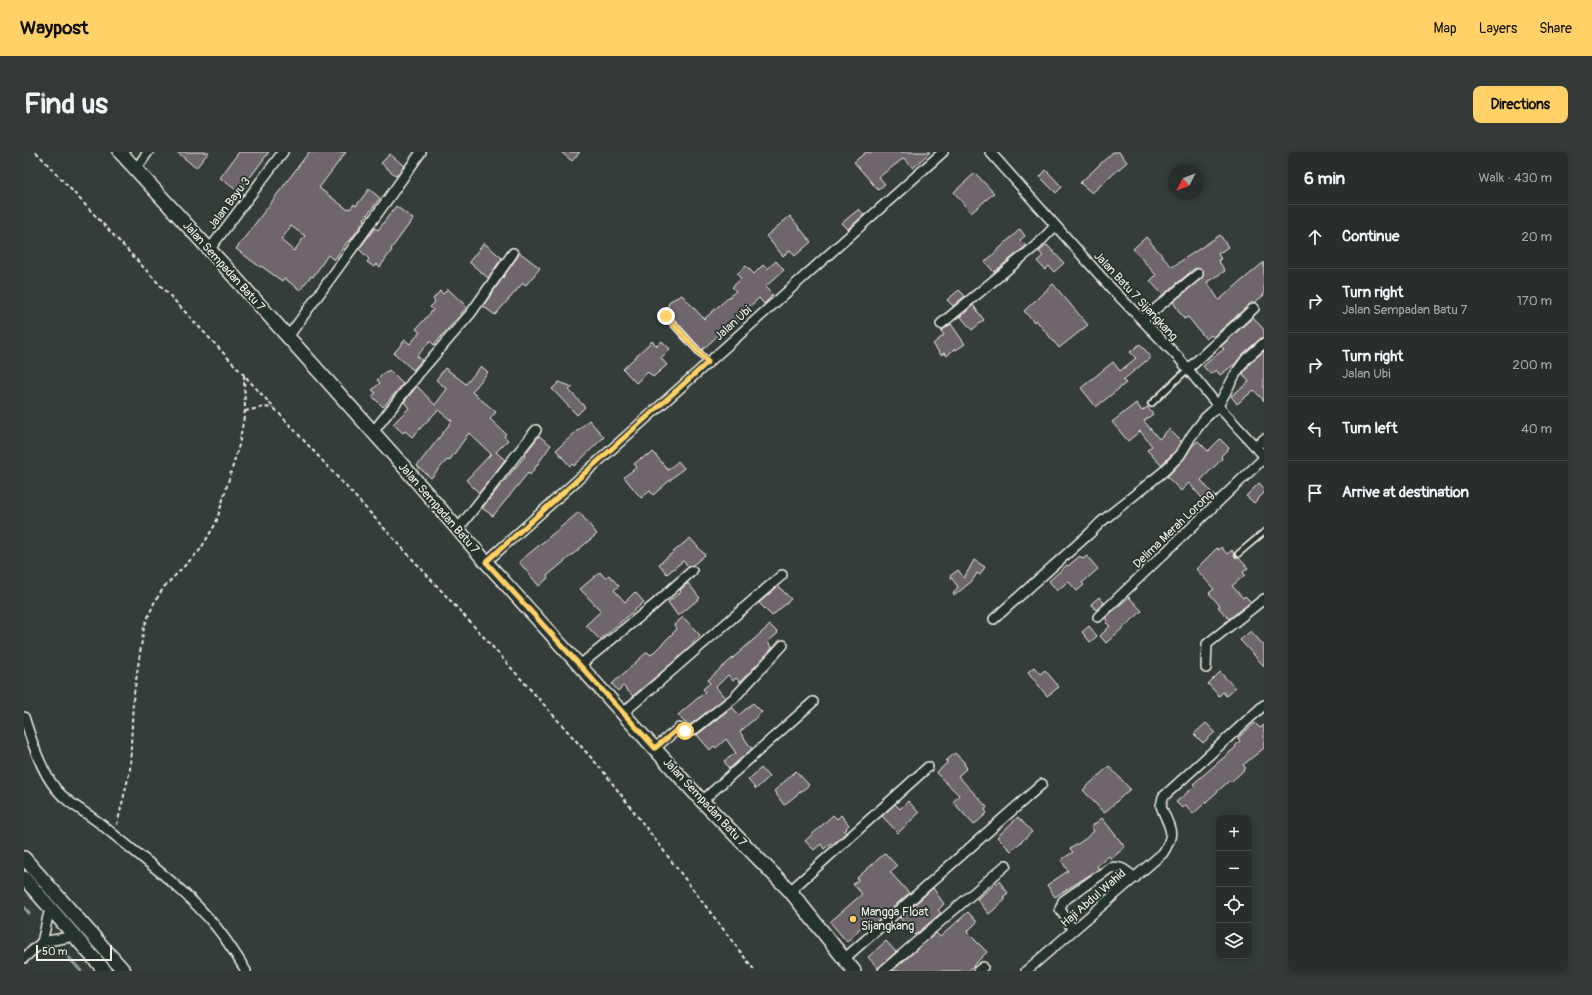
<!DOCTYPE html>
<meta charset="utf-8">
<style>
:root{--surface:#272e2c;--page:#333a38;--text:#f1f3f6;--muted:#a4a8a9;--line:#434a48;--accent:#ffd166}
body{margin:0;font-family:Pangolin,sans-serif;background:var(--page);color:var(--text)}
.controls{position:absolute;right:12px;bottom:12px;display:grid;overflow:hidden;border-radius:8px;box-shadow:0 2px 10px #0003}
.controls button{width:36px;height:36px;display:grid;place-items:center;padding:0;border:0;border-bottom:1px solid var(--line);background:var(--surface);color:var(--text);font:20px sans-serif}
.compass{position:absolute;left:1144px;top:12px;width:36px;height:36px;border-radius:50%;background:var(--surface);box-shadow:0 2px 10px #0003;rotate:228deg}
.scale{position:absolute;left:12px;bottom:10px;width:76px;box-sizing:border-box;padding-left:4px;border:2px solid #f4f1e8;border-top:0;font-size:11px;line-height:14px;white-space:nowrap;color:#f4f1e8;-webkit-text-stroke:3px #26332d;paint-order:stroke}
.stop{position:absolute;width:12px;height:12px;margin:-9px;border:3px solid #ffd166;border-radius:50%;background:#fff}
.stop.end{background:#ffd166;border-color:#fff;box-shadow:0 1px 4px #0008}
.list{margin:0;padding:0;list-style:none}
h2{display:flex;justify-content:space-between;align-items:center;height:52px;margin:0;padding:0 16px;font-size:17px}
h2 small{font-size:13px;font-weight:400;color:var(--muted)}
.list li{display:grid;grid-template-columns:26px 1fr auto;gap:12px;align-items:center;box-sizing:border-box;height:64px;padding:0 16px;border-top:1px solid var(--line)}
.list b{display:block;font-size:15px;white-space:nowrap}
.list p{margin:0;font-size:13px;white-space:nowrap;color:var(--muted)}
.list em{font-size:13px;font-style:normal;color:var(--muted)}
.icon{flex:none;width:22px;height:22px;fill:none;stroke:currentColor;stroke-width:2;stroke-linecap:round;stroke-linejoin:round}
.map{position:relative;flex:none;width:1240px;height:819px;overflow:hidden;border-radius:8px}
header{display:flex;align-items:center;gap:24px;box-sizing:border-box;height:56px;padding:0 20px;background:var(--accent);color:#111}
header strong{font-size:19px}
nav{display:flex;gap:22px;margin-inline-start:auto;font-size:14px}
.intro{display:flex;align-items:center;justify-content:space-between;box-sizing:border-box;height:96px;padding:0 24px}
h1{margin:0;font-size:28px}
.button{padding:10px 18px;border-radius:8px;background:var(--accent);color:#111;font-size:14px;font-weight:700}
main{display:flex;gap:24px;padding:0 24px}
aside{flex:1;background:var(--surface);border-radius:8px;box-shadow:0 2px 10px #0003}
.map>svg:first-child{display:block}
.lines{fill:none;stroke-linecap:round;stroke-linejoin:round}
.stream{stroke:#8fa2a1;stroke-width:3}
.building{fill:#6e656d;stroke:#f4f1e8;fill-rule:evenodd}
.lane-casing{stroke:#f4f1e8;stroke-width:8}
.street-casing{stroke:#f4f1e8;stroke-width:12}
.secondary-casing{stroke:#f4f1e8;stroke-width:16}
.path{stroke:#f4f1e8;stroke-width:2;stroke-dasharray:4 3;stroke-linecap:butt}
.lane{stroke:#26332d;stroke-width:4.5}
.street{stroke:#26332d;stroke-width:9}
.secondary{stroke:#26332d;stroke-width:13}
.route{stroke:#ffd166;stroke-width:5}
.poi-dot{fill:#ffd166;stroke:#26332d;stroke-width:1.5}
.labels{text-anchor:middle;stroke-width:3.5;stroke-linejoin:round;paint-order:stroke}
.street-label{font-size:12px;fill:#f4f1e8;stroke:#26332d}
.poi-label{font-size:12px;fill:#f4f1e8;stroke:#26332d;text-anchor:start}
</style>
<header>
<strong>Waypost</strong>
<nav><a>Map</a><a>Layers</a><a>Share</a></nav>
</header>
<div class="intro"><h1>Find us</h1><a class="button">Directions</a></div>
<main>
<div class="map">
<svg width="1240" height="819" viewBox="0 0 1240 819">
<rect width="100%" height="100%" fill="#343d3a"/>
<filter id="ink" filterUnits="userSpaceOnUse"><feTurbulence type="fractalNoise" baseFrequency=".025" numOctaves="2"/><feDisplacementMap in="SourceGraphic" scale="8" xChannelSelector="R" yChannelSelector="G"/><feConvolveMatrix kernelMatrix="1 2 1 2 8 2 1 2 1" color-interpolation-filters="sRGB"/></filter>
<g filter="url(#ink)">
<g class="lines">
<g class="stream">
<polyline points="0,755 5,761"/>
<polyline points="37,797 57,819"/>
</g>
</g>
<g class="building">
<polygon points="153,0 185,0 172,16"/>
<polygon points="215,0 245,0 215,40 196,26"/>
<path d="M285 0H322L295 36 323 57 324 56 326 57 330 52 332 54 345 37 356 46 340 67 341 68 325 90 324 89 310 108 304 103 289 125 287 124 276 138 260 126 258 129 237 114 236 115 212 97ZM267 74 281 84 270 99 257 88Z"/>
<polygon points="537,0 556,0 548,9"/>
<polygon points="842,0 906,0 889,16 880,6 855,25 861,32 854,38 830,10"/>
<polygon points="1089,0 1095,0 1103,10 1068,41 1056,31"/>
<polygon points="366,2 380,14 372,24 357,11"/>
<polygon points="1022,18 1038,35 1032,41 1016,25"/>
<polygon points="951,21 970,41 947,61 930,40"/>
<polygon points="372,54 389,67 367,97 368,98 356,115 352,112 350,115 343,110 345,107 335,97 351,76 354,78"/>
<polygon points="835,57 840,63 824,77 818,71"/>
<polygon points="766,64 787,90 771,104 766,98 759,104 742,84"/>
<polygon points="996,77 1001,84 996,88 1002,94 970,120 961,110"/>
<polygon points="1196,83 1204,95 1194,102 1197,107 1194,108 1201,119 1183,130 1195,148 1240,110 1240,143 1231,150 1226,152 1189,185 1187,183 1182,187 1164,165 1160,167 1149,150 1178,126 1180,121 1178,118 1173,116 1170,117 1139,143 1126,129 1132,123 1109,97 1122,85 1148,115"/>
<polygon points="460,91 478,106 464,126 445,110"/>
<polygon points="1023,93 1040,111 1030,120 1025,114 1021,118 1013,109 1019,104 1015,100"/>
<polygon points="495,100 516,116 502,133 499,131 471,163 459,154 494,104"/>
<polygon points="752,109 760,118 741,135 749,143 740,152 735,146 716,163 718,166 700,181 699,179 678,198 645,161 641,160 646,149 658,143 680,167 712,139 708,135 717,127 713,122 722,114 730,122 739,113 743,117"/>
<polygon points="1029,132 1064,173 1035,196 1012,168 1010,170 1000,159"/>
<polygon points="424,137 443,155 410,193 406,189 393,204 398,208 389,218 370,201 381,188 386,192 396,180 392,177 409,158 406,155 411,150 409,147 416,139 419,142"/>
<polygon points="935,138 941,144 929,154 923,148"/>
<polygon points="949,153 960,168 948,178 937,165"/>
<polygon points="1229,165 1240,178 1240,185 1236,187 1218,203 1211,212 1196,223 1192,218 1186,222 1179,214 1200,197 1197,194"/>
<polygon points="927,172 941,192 932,198 931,196 923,204 920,201 917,203 909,192 920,183 917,179"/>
<polygon points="628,189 633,194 638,189 646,197 637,206 643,213 629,225 624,220 612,231 599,217"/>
<polygon points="1116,192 1127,205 1099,228 1102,231 1072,255 1057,236 1089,210 1096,219 1112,206 1106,200"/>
<polygon points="1240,199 1240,249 1230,238 1213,252 1207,244 1225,230 1219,222 1226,211"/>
<polygon points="457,214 464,220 448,240 472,260 466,267 482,282 480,284 484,288 472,300 481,308 455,341 442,328 467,302 445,281 425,309 423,308 407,326 393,314 428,269 414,258 388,285 381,279 379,281 369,272 385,256 380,250 393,234 411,253 423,237 412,228 421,216 442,232"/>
<polygon points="365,218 379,232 359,255 348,244 352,241 348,238 356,231 353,228 362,219 363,220"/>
<polygon points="535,230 549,235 545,238 561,255 553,263 528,237"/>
<polygon points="1112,251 1118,259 1123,255 1129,262 1120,269 1135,287 1145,277 1157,289 1151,299 1137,313 1123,298 1128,294 1116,279 1104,289 1088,270"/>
<polygon points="565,268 580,285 550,314 548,312 546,314 532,298"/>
<polygon points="515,284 527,293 506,323 504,321 469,364 458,356 501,304 500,303"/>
<polygon points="1196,287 1205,296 1197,304 1198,307 1177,328 1191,345 1183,352 1165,331 1157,339 1143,325 1160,307 1168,294 1174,289 1184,299"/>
<polygon points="629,300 644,318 654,309 660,316 629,343 626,339 617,346 600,325 613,315 610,312 617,306 618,307 622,303 625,304"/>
<polygon points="1235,331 1240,336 1240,341 1230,351 1222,344"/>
<polygon points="555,360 573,382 523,424 524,426 515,434 495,410"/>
<polygon points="666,386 681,403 669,413 664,414 659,409 643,422 635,412"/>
<polygon points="1197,395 1203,402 1208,398 1211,405 1215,406 1224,416 1219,420 1221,423 1208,434 1219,446 1221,444 1227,450 1205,467 1194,455 1196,454 1185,441 1190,437 1172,417 1193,396 1195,398"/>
<polygon points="1056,404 1059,407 1063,404 1074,417 1058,431 1060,433 1053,439 1044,429 1033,439 1025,429 1043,413 1044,414"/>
<polygon points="950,408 961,415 956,423 953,421 948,429 931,443 929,442 934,435 926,424 934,418 940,426"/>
<polygon points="576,420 581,426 585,423 595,434 590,438 601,450 611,440 620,450 576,488 562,473 577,459 556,437"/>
<polygon points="664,431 676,446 654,464 644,450 657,440 656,438"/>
<polygon points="754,434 767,447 748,464 735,451"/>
<polygon points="1075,445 1080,451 1072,458 1067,452"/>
<polygon points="1105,445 1118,459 1082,491 1076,484 1086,474 1082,471 1084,469 1081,466"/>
<polygon points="659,465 676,483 661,500 609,544 599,534 594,539 588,532 623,500 627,503 653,477 650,473"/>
<polygon points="746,473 754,481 744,490 748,497 716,530 712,526 709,529 704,523 692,535 701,546 666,573 661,571 654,563 681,540 679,537 686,531 684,528"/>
<polygon points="1065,474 1073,484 1066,490 1058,480"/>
<polygon points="1227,479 1240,494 1240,514 1216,488"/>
<polygon points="1010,515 1016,522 1021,518 1035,535 1023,544 1004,520"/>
<polygon points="1196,520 1211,536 1202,544 1199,540 1195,544 1184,532"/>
<polygon points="729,551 738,560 716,580 728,597 705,617 700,609 712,601 702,587 692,596 690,594 686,598 673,583 708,555 715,563"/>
<polygon points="1182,571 1191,580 1179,591 1170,582"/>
<polygon points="1231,571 1236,576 1240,573 1240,596 1219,613 1222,616 1207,630 1206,628 1169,662 1162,653 1158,656 1152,650 1171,634 1169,632 1212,595 1211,594 1216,589 1214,586"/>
<polygon points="931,601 941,611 940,612 943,616 934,624 963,655 961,658 963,661 950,673 929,650 935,643 912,621 923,611 922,609"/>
<polygon points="1085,614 1106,637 1080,661 1059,638"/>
<polygon points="737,616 745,625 732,637 724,628"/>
<polygon points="772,619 785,633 760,653 750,639"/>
<polygon points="884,649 895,661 874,681 858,664 871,652 876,657"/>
<polygon points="809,663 813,667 817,663 825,673 822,676 823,677 820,679 822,681 808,693 807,691 800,697 797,692 790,698 781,689"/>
<polygon points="994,665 1008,680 987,699 973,685"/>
<polygon points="1078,666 1101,695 1087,707 1085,704 1073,714 1075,717 1031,745 1023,733 1044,719 1037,708 1049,700 1046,697 1061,687 1070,679 1067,675"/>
<polygon points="861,701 873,714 866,720 885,741 846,776 841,771 823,790 806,770 838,742 829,732 834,728 833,726"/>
<polygon points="975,729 984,741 979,745 981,748 965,762 953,747"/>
<polygon points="909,736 920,752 914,758 917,761 891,783 876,766"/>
<polygon points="944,760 953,770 943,780 963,800 944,819 868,819 912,781 916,785"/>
<polygon points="862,789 872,800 854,816 844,805"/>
</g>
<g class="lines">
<defs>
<g id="lane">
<polyline points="642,164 684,210"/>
<polyline points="1127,252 1164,217"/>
<polyline points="1214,402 1240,380"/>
</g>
<g id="street">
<polyline points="966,0 1088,137 1154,205 1194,254 1240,304"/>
<polyline points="112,17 124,0"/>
<polyline points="185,98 259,0"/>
<polyline points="1118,168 1174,122"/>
<polyline points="917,172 1014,92 1031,74"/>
<polyline points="264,185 364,47 397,0"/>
<polyline points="1164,217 1230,156"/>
<polyline points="349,280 396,220 447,161 489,101"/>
<polyline points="1232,295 1240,287"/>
<polyline points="434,377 512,278"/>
<polyline points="462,410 919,0"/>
<polyline points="1074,465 1240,306"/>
<polyline points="970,467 1065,382 1077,370 1139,320 1156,303 1168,283 1181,266 1194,254 1212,221 1222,207 1240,191"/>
<polyline points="556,513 630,453 668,419"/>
<polyline points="1182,516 1183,492 1240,447"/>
<polyline points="599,561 758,423"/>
<path d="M0 565C8 589 16 617 32 637 41 648 51 654 63 662 72 668 81 675 89 682 125 711 164 740 193 776 204 790 213 804 222 819"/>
<polyline points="631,596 655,576 661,579 668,579 710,546 759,493"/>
<polyline points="678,649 789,550"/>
<polyline points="766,739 904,615"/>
<path d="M1049 778 1036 757 1039 749 1086 716C1097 713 1102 719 1111 726"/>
<polyline points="18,790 26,756"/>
<polyline points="0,806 18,790 51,784"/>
<polyline points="820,807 1018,632"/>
<polyline points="859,819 982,713"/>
<polyline points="954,819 959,815"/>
<path d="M1002 819 1139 701C1153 678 1145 677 1137 654L1139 645 1240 553"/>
</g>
<g id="secondary">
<polyline points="96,0 206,120 375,309 462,410 678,649 766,739 830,819"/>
<polyline points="0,706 100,819"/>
<polyline points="0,726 81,819"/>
</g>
</defs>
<use href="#lane" class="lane-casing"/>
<use href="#street" class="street-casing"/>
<use href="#secondary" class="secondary-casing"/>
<g class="path">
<polyline points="12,0 219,222 457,482 579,619 731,819"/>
<polyline points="221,259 240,255 249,256"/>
<polyline points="93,673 106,618 109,548 120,475 130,451 140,435 176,398 192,371 215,293 221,259 220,223"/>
</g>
<use href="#lane" class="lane"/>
<use href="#street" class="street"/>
<use href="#secondary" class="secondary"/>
</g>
</g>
<g class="lines" filter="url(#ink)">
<polyline class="route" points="642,164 684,210 462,410 631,596 655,576 661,579"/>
</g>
<circle class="poi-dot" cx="829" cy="767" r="4"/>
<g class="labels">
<g class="street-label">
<text transform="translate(205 51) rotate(-53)" y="4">Jalan Bayu 3</text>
<text transform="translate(200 114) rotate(48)" y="4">Jalan Sempadan Batu 7</text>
<text transform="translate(1112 144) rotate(47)" y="4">Jalan Batu 7 Sijangkang</text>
<text transform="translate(709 171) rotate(-42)" y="4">Jalan Ubi</text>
<text transform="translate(415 356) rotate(49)" y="4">Jalan Sempadan Batu 7</text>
<text transform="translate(1149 377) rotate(-44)" y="4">Delima Merah Lorong</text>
<text transform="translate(681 650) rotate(47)" y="4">Jalan Sempadan Batu 7</text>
<text transform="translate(1069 746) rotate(-41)" y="4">Haji Abdul Wahid</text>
</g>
<g class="poi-label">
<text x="837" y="764">Mangga Float<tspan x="837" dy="14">Sijangkang</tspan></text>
</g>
</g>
</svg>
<div class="controls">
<button>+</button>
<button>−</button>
<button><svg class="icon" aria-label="locate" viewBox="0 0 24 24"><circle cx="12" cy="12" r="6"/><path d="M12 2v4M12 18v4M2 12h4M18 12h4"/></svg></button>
<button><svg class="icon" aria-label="layers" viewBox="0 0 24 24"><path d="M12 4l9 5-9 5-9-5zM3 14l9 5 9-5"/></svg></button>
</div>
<svg class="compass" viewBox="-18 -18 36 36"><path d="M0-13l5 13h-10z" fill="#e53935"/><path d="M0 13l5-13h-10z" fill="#a4a8a9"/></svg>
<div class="scale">50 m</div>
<div class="stop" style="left:661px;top:579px"></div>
<div class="stop end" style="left:642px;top:164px"></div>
</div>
<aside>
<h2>6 min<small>Walk · 430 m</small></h2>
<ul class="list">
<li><svg class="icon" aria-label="ahead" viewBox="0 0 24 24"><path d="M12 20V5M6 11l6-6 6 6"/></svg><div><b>Continue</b></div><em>20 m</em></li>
<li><svg class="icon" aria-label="right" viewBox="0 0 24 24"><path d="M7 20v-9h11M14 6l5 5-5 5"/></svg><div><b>Turn right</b><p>Jalan Sempadan Batu 7</p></div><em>170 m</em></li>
<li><svg class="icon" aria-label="right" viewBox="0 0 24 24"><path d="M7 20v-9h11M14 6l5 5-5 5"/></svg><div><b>Turn right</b><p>Jalan Ubi</p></div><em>200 m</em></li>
<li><svg class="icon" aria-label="left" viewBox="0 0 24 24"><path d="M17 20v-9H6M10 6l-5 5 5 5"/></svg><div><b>Turn left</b></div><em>40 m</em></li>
<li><svg class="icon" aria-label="arrive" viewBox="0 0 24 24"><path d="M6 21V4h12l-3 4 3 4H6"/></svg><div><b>Arrive at destination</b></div></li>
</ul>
</aside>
</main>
